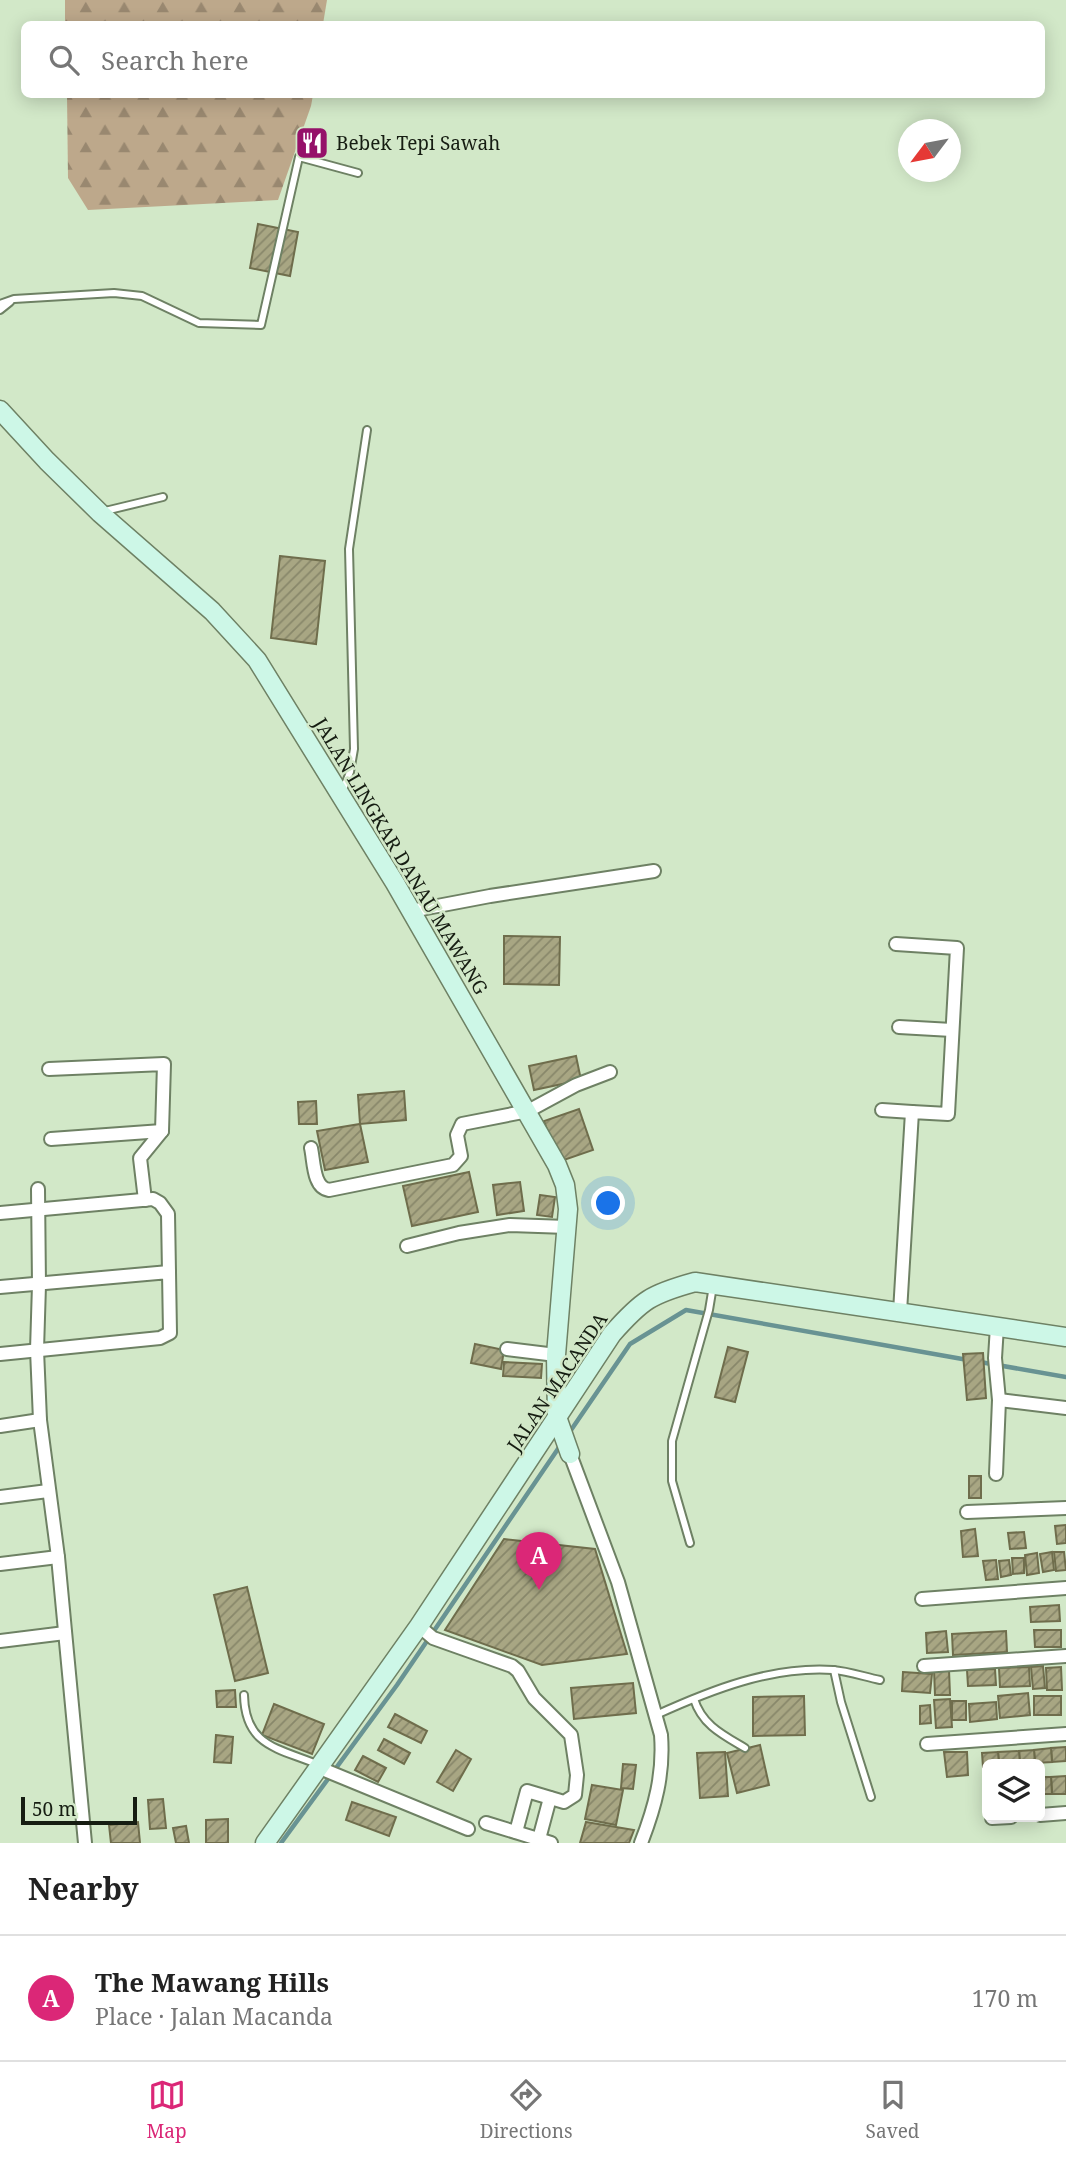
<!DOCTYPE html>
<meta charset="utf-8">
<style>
:root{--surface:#fff;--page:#f2f2f2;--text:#222;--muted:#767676;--line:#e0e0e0;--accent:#db2777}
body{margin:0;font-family:"Noto Serif",serif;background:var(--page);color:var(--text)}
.controls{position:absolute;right:21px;bottom:21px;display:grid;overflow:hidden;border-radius:10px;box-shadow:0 4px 18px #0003}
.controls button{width:63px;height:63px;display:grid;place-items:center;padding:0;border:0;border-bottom:2px solid var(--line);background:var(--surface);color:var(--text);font:35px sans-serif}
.compass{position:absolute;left:898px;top:119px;width:63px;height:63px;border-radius:50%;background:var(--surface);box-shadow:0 4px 18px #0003;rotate:238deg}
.scale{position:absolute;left:21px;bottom:18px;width:116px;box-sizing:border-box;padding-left:7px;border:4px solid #161d12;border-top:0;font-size:19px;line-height:24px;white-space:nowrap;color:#161d12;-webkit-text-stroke:5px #d2e8c8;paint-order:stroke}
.you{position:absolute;left:609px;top:1204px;width:24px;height:24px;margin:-18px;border:5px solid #fff;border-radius:50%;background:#1a73e8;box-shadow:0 0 0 10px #1a73e833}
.badge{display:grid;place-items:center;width:46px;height:46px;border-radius:50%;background:var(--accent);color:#fff;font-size:23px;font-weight:700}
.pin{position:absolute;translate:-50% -58px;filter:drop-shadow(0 2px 4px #0008)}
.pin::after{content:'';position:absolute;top:37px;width:24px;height:21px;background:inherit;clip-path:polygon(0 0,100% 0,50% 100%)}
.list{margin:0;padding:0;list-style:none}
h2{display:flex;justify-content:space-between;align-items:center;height:91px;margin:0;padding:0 28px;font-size:30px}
h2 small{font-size:23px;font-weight:400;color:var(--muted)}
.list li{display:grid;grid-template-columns:46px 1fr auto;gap:21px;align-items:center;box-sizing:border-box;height:126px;padding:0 28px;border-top:2px solid var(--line)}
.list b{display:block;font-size:26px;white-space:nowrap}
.list p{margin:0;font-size:23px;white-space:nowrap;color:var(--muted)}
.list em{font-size:23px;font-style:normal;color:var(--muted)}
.icon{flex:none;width:38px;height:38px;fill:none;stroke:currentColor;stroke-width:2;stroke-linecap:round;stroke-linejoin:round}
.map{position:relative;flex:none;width:1066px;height:1843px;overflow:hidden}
.search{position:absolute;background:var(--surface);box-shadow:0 4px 18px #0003;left:21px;right:21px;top:21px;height:77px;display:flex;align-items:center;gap:18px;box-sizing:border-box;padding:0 24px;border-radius:10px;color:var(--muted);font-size:26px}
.sheet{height:217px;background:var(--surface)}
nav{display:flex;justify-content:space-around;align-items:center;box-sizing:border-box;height:98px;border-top:2px solid var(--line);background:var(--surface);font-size:19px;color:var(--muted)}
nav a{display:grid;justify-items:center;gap:4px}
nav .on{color:var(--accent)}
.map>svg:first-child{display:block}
.forest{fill:url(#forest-firs)}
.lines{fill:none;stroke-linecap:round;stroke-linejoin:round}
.stream{stroke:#689393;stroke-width:4.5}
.building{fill:url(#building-hatch);stroke:#6f6d4c;stroke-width:2}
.lane-casing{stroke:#6e8164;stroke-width:10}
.street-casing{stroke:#6e8164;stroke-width:16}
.secondary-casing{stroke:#6e8164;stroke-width:21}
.lane{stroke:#fff;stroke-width:6}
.street{stroke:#fff;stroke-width:12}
.secondary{stroke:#cdf7e7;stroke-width:18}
.labels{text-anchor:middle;stroke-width:5;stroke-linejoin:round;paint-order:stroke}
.poi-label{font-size:19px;fill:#161d12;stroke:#d2e8c8;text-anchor:start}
.street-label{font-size:19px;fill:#161d12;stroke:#d2e8c8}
</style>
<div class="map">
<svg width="1066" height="1843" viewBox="0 0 1066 1843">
<defs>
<pattern id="forest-firs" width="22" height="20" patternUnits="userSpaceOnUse" patternTransform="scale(1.75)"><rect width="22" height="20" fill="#bda88b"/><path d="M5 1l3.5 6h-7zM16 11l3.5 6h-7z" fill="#998870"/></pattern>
<pattern id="building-hatch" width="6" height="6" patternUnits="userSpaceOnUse" patternTransform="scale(1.75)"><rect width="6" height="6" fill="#a8a683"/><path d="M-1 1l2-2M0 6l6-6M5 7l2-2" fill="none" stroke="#88876a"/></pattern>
</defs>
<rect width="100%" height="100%" fill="#d2e8c8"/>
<g class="forest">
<polygon points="65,0 327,0 323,24 65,24"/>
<polygon points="67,95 67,94 313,95 311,106 278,200 88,210 68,178"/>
</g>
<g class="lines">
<g class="stream">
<polyline points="980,1362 1066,1377"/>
<polyline points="569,1433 630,1344 686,1310 968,1360"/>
<polyline points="281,1843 397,1685 562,1443"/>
</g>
</g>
<g class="building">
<polygon points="258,224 298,232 290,276 250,268"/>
<polygon points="280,556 325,561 316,644 271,638"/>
<polygon points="504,936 560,937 559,985 504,984"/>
<polygon points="576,1056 581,1080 534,1090 529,1066"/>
<polygon points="404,1091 406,1120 360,1124 358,1095"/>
<polygon points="316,1101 317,1124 299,1124 298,1102"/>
<polygon points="579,1109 593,1150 558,1162 544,1121"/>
<polygon points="360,1124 368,1162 325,1170 317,1131"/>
<polygon points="469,1172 478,1212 412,1226 403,1186"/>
<polygon points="520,1182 524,1211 497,1215 493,1185"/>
<polygon points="540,1195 555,1197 552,1217 537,1215"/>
<polygon points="475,1344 504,1350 501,1369 471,1363"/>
<polygon points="728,1347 748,1352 735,1402 715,1397"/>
<polygon points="983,1353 986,1398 967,1400 963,1354"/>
<polygon points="504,1362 542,1364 541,1378 503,1376"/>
<rect x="969" y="1476" width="12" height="22"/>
<polygon points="1066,1525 1066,1543 1057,1544 1055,1526"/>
<polygon points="975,1529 978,1556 963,1557 961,1531"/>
<polygon points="1024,1532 1026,1548 1010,1549 1008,1533"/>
<polygon points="504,1539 595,1549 627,1654 542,1665 445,1630"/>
<polygon points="1052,1552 1054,1570 1043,1572 1040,1554"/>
<polygon points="1054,1552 1064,1552 1066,1570 1056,1571"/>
<polygon points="1037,1553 1039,1573 1027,1575 1025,1555"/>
<polygon points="1012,1558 1024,1558 1024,1573 1013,1574"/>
<polygon points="996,1560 998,1579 986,1580 983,1561"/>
<polygon points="1009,1560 1011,1575 1001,1577 999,1561"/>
<polygon points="247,1587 268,1673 235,1681 214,1595"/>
<polygon points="1059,1605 1060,1621 1031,1622 1030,1607"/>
<polygon points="1034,1630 1061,1630 1061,1647 1035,1647"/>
<polygon points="946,1631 948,1652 927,1653 926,1633"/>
<polygon points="1006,1631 1007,1652 953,1655 952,1634"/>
<polygon points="1043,1666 1045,1688 1033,1689 1031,1667"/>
<polygon points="1029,1667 1030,1686 1000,1687 999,1668"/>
<polygon points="1061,1667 1062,1690 1047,1690 1046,1668"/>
<polygon points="995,1669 996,1685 968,1686 967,1670"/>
<polygon points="934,1670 949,1670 950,1695 935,1695"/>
<polygon points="903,1672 932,1674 930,1693 902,1691"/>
<polygon points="633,1683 636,1713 574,1719 571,1688"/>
<polygon points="235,1690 236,1707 217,1707 216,1691"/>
<polygon points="1028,1693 1030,1715 1000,1718 998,1696"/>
<polygon points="804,1696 805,1735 753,1736 753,1697"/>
<rect x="1034" y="1696" width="27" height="19"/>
<polygon points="950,1699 952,1727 936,1728 934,1700"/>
<rect x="952" y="1701" width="14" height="19"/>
<polygon points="996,1702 997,1719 970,1722 969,1704"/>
<polygon points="274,1704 324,1724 312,1754 262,1735"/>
<polygon points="930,1705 931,1723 920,1724 920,1706"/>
<polygon points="395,1714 427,1731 421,1743 388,1727"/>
<polygon points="216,1735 233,1737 231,1763 214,1762"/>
<polygon points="384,1739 410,1753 404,1764 378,1750"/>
<polygon points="760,1745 769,1785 737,1793 727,1753"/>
<polygon points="1066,1747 1066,1761 1052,1762 1051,1748"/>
<polygon points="1051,1748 1052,1762 1035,1763 1034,1750"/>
<polygon points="456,1750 471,1759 453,1791 437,1782"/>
<polygon points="1034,1750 1035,1763 1020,1764 1019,1751"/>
<polygon points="1019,1751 1020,1764 999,1764 998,1752"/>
<polygon points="725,1752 728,1796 700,1798 697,1753"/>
<polygon points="944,1752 967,1752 968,1775 947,1777"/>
<polygon points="998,1752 999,1764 987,1764 987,1767 983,1767 982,1753"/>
<polygon points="363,1756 386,1768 378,1782 355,1770"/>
<polygon points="623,1764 636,1765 633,1789 621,1788"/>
<polygon points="1066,1776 1066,1794 1052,1794 1051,1777"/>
<polygon points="1040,1777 1051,1777 1052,1794 1040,1794"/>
<polygon points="592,1785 623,1790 616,1825 585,1819"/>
<polygon points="163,1799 166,1828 150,1829 148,1800"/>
<polygon points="352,1802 396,1817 389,1836 346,1820"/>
<polygon points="228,1819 228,1843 206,1843 206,1820"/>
<polygon points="138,1822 140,1843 111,1843 109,1825"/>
<polygon points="586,1822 634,1830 629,1843 580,1843"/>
<polygon points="186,1826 189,1843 176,1843 173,1828"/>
</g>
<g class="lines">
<defs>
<g id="lane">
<polyline points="0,304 14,299 114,293 142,296 199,323 261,325 299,157 358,173"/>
<polyline points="0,310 10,302"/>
<polyline points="105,511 163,497"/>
<polyline points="342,792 350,772 354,749 349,549 367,430"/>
<polyline points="690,1543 672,1481 672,1441 709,1310 713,1286"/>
<polyline points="834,1670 841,1702 871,1797"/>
<path d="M244 1695C245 1747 279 1748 319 1765"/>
<path d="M694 1699C702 1725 723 1735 745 1748"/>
<path d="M656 1715C711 1690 771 1666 833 1670 848 1671 865 1677 880 1680"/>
</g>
<g id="street">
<polyline points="411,911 490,896 654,871"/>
<polyline points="896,944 957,948 948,1114 912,1112 900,1312"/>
<polyline points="899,1027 952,1030"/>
<polyline points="49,1069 164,1064 162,1131 140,1158 145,1200"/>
<polyline points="882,1110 912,1112"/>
<polyline points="51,1139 162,1131"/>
<path d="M311 1148C314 1161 313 1188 329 1190L453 1165 461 1156 457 1135 462 1124 528 1111 576 1085 610 1072"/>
<polyline points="38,1189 39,1285 37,1350 40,1420 58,1557 85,1843"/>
<polyline points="0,1213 153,1199 160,1203 168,1214 169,1272"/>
<polyline points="407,1246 459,1233 510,1225 567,1227"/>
<polyline points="0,1287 169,1272 170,1333 160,1338 0,1354"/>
<polyline points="507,1349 556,1355"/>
<polyline points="999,1400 1066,1408"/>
<polyline points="0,1426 40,1420"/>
<path d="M570 1454 618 1582 661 1735C664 1774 655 1807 641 1843"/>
<polyline points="996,1474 999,1400 995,1358 997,1326"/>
<polyline points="0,1497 48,1491"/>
<polyline points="967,1512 1066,1508"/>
<polyline points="0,1564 58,1557"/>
<polyline points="922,1599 1066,1588"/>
<polyline points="419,1626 433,1638 512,1666 518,1671 534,1698 571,1735 577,1775 575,1795 564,1802 527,1791 516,1832"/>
<polyline points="0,1641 65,1633"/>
<polyline points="924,1666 1066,1656"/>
<polyline points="927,1744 1066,1734"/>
<polyline points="320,1765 327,1771 468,1829"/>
<polyline points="1040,1815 1066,1813"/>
<polyline points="992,1818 1011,1817"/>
<polyline points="486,1823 551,1843"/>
<polyline points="539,1839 550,1798"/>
</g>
<g id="secondary">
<polyline points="0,410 47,461 100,513 212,611 257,660 395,883 557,1165 565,1185 568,1209 556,1355 557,1417 570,1454"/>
<path d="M265 1843 419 1626 612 1334C642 1300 651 1294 695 1282L1066 1337"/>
</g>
</defs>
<use href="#lane" class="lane-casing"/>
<use href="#street" class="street-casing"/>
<use href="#secondary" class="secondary-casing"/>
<use href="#lane" class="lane"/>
<use href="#street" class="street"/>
<use href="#secondary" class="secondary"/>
</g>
<defs>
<symbol id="restaurant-square" viewBox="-11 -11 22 22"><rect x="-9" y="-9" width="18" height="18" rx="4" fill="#951169" stroke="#d2e8c8"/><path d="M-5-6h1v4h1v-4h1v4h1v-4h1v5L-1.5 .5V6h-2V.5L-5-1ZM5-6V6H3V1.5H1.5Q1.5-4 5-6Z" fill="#fff"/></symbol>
</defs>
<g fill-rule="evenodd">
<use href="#restaurant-square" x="293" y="124" width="38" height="38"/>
</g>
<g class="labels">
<g class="poi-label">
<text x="336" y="150">Bebek Tepi Sawah</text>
</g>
<g class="street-label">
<text transform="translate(401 856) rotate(59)" y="7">JALAN LINGKAR DANAU MAWANG</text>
<text transform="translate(557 1382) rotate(-56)" y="7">JALAN MACANDA</text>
</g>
</g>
</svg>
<div class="controls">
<button><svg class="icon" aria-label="layers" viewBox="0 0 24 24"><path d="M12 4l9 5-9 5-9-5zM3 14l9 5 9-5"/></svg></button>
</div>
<svg class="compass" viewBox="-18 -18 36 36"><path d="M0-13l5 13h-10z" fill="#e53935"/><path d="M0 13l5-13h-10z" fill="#767676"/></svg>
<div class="scale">50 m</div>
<div class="you"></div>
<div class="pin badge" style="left:539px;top:1590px">A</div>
<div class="search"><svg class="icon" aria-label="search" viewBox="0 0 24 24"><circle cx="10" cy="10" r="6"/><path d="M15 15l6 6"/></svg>Search here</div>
</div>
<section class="sheet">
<h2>Nearby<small></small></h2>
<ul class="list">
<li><span class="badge">A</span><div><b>The Mawang Hills</b><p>Place · Jalan Macanda</p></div><em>170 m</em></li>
</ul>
</section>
<nav>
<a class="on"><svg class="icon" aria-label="map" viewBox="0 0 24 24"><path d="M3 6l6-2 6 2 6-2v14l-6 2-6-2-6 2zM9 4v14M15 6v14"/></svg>Map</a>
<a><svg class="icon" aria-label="directions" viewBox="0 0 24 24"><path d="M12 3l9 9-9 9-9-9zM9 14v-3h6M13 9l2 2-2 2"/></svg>Directions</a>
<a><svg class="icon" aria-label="saved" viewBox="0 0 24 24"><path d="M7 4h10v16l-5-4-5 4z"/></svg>Saved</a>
</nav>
